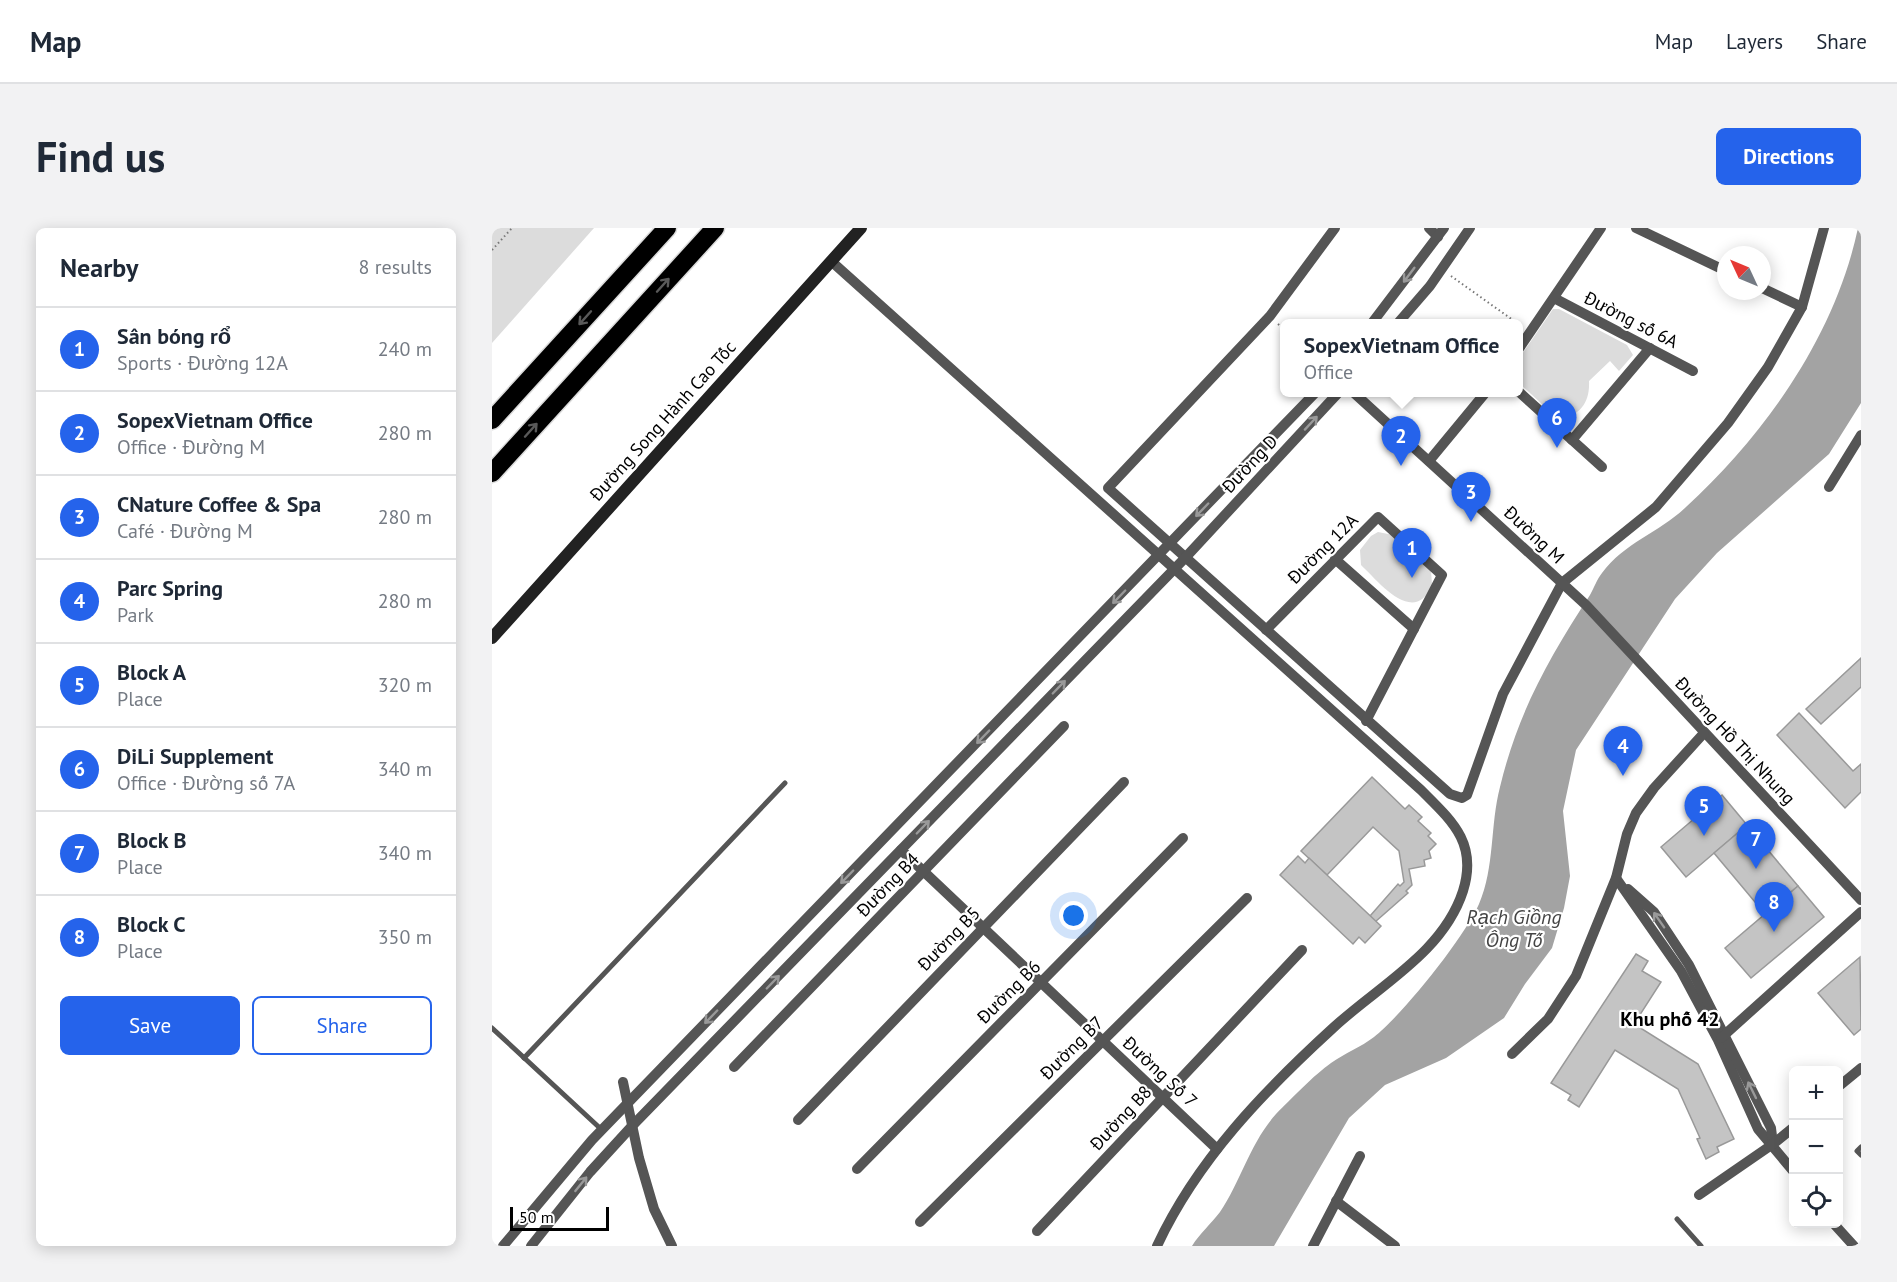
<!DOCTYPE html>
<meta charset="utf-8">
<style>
:root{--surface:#fff;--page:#f2f2f3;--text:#1f2937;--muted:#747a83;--line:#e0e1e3;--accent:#2563eb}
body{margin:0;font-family:"PT Sans",sans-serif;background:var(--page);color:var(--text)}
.controls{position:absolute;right:18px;bottom:18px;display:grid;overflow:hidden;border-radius:9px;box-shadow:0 3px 15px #0003}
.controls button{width:54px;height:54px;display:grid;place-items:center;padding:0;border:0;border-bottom:2px solid var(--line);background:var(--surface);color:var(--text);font:30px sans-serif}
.compass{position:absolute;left:1225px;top:18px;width:54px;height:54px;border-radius:50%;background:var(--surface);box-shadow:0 3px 15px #0003;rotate:314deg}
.scale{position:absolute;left:18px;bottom:15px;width:99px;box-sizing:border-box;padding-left:6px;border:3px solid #000;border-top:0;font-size:16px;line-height:21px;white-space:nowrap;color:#000;-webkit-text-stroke:4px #fff;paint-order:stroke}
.you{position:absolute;left:582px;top:688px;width:21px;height:21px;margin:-15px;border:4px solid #fff;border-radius:50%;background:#1a73e8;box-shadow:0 0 0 9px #1a73e833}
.badge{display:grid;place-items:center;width:39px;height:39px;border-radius:50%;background:var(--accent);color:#fff;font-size:20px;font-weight:700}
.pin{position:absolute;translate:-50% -50px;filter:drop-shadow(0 2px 3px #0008)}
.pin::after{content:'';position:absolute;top:32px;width:21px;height:18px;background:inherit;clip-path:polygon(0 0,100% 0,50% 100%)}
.popup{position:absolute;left:788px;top:91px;width:243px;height:78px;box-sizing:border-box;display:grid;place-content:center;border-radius:9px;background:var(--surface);filter:drop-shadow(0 2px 4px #0005);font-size:20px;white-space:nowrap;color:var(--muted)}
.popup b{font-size:22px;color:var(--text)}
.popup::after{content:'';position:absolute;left:50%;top:100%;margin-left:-12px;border:12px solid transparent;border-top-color:var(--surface)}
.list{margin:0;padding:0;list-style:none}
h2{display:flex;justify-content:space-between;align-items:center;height:78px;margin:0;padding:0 24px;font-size:26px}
h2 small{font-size:20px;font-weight:400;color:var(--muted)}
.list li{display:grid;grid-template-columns:39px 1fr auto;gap:18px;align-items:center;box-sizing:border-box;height:84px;padding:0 24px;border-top:2px solid var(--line)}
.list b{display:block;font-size:22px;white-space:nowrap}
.list p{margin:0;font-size:20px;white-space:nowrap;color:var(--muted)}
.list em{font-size:20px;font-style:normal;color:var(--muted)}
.actions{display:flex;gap:12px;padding:18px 24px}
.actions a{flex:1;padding:14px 0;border:2px solid var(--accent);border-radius:9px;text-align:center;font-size:21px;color:var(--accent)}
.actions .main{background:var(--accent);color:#fff}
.icon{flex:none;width:33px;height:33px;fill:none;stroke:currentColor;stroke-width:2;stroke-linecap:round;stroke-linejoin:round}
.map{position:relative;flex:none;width:1369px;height:1018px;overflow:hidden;border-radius:9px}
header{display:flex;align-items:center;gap:36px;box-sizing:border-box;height:84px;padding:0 30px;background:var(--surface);border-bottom:2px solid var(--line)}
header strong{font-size:28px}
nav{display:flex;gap:33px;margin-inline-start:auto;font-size:21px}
.intro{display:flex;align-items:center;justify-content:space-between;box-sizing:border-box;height:144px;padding:0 36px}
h1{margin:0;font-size:42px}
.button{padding:15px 27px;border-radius:9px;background:var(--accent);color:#fff;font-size:21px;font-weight:700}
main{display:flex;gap:36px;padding:0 36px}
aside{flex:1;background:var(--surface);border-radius:9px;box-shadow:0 3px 15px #0003}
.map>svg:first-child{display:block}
.green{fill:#dcdcdc}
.water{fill:#a3a3a3}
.building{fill:#c4c4c4;stroke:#999;stroke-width:1.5}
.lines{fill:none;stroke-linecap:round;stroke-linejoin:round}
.motorway-casing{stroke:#dbdbdb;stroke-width:21}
.path{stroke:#777;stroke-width:2;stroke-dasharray:1.5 3;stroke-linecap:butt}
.service{stroke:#555;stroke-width:5}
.minor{stroke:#555;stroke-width:10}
.secondary{stroke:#222;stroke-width:12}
.motorway{stroke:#000;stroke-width:18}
.oneway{stroke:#999}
.oneway2{stroke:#595959}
.labels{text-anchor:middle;stroke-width:4.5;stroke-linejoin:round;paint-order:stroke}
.street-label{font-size:18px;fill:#000;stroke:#fff}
.water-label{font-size:20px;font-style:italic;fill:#444;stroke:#fff}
.neighbourhood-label{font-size:20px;font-weight:bold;fill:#000;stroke:#fff}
</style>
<header>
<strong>Map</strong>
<nav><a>Map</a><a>Layers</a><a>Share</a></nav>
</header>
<div class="intro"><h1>Find us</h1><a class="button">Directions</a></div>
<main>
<aside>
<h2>Nearby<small>8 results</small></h2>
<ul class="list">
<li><span class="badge">1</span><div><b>Sân bóng rổ</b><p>Sports · Đường 12A</p></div><em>240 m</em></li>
<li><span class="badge">2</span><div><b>SopexVietnam Office</b><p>Office · Đường M</p></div><em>280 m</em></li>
<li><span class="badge">3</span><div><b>CNature Coffee &amp; Spa</b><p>Café · Đường M</p></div><em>280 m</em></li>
<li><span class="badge">4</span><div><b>Parc Spring</b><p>Park</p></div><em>280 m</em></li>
<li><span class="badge">5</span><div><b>Block A</b><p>Place</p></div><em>320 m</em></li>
<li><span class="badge">6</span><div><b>DiLi Supplement</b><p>Office · Đường số 7A</p></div><em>340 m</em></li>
<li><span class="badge">7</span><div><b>Block B</b><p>Place</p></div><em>340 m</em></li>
<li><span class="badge">8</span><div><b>Block C</b><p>Place</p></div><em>350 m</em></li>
</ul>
<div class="actions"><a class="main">Save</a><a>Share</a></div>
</aside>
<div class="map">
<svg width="1369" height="1018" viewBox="0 0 1369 1018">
<rect width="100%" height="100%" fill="#fff"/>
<g class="green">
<polygon points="0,0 102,0 0,115"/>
<path d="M1061 81H1067L1135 117 1141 127 1127 143 1118 133 1097 153C1098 175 1088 187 1067 192L1026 154V132Z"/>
<path d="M886 304 901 307 939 342 940 357C922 399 887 354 869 337L868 322 879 308Z"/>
</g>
<path class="water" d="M1366 0H1369V175L1337 226 1225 325 1183 371 1084 522 1071 583 1078 648 1072 680 1060 720 1033 756 1012 790 954 830 893 857 857 890 782 1018H700C708 1005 719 996 728 984 749 953 758 915 784 886 799 871 822 847 839 835 853 825 869 819 882 809 911 786 972 710 987 676 1003 639 998 597 1008 559 1026 484 1057 430 1098 367 1102 360 1105 351 1110 345 1132 315 1168 304 1194 279 1274 205 1343 108 1366 0Z"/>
<g class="building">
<polygon points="1369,430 1369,459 1329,496 1314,481"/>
<polygon points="1307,485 1361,543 1369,536 1369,564 1353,580 1285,507"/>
<polygon points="880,549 913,581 917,577 930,589 926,593 939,605 936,608 944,616 937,623 939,630 932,632 933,638 917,641 920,657 914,663 916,665 883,694 878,688 906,656 908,658 912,654 907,623 881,599 835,647 809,623"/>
<polygon points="1230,567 1255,597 1194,649 1169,619"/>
<polygon points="1255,597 1306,658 1273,686 1222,625"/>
<polygon points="806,628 813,635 817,630 889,698 873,715 867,709 861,716 788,647"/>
<polygon points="1306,658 1332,689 1259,750 1233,720"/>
<polygon points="1144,726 1156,733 1150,743 1169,754 1142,796 1206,836 1242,911 1225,919 1227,924 1214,931 1205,911 1208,910 1186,861 1123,822 1087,879 1076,872 1079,867 1059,855"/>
<polygon points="1368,729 1369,801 1362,807 1326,765"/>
</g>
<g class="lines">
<defs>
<g id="motorway">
<polyline points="0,192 175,0"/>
<polyline points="0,245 223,0"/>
</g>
</defs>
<use href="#motorway" class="motorway-casing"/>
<g class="path">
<polyline points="0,22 20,0"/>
<polyline points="959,48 1025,95"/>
<polyline points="786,96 792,101"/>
</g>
<g class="service">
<polyline points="0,800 110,902"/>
<polyline points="32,830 293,555"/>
<polyline points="1369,919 1365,923 1369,927"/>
<polyline points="1185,991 1209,1018"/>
</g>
<g class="minor">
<polyline points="843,0 778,88 616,260 958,566 970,570 975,567 1011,466 1070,355 1164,279 1236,195 1276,139 1310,79 1332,0"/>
<polyline points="937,0 946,9"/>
<polyline points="1144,0 1234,43"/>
<path d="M339 33 929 562C960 593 986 615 971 663 951 725 886 758 841 800 772 863 705 932 665 1018"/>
<polyline points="1270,60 1310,79"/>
<polyline points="1062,70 1201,143"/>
<polyline points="880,95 952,0"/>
<polyline points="906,95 938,58 978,0"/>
<polyline points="1026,122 1109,0"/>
<polyline points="1026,163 1110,239"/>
<polyline points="861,164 1094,377 1369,672"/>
<polyline points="1080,212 1158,120"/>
<polyline points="937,233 994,164"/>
<polyline points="1337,259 1369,207"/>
<polyline points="843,331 922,401"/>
<polyline points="774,402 886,289 950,347 874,493"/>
<polyline points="409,622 725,921"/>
<polyline points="1124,650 1189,743 1226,812 1266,901 1302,944"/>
<polyline points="1136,661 1162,684 1197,737 1279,900 1281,916"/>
<polyline points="1229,810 1369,684"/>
<polyline points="1020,826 1056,791 1084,748 1124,650 1135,606 1144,585 1162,560 1212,505"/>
<polyline points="242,839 572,498"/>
<polyline points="131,854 147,930 162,981 180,1018"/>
<polyline points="1346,859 1369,840"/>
<polyline points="306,892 632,554"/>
<polyline points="365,941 691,610"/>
<polyline points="1207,967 1281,916 1302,899"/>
<polyline points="844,973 903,1018"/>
<polyline points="428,994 755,670"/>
<polyline points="1342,996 1362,1018"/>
<polyline points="545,1003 810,722"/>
<polyline points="11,1018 100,912 824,164"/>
<polyline points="39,1018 98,944 141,897 693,330 847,164"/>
<polyline points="821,1018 868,928"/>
</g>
<polyline class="secondary" points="0,410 369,0"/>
<use href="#motorway" class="motorway"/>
</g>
<defs><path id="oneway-shaft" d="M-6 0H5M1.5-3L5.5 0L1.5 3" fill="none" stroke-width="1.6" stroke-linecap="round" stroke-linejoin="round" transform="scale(1.5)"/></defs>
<g class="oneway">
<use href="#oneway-shaft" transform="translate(917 47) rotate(127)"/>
<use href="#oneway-shaft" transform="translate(819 195) rotate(-47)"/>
<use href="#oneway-shaft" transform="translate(710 282) rotate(134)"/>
<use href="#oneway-shaft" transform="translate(627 369) rotate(134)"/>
<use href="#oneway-shaft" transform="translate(567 459) rotate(-46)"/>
<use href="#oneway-shaft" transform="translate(491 509) rotate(134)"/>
<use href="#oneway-shaft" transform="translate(431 599) rotate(-46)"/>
<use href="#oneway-shaft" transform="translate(355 649) rotate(134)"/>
<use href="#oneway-shaft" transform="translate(1167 692) rotate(-125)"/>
<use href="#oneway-shaft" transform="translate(281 754) rotate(-46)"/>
<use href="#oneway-shaft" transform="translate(219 789) rotate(134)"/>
<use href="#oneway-shaft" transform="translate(1260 862) rotate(-116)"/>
<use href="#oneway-shaft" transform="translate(89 956) rotate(-51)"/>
</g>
<g class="oneway2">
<use href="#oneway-shaft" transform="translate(171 57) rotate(-48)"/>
<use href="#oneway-shaft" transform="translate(93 90) rotate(132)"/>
<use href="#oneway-shaft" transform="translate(39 202) rotate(-48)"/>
</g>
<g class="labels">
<g class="street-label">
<text transform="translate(1139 92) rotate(27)" y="6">Đường số 6A</text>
<text transform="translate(171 193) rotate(-48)" y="6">Đường Song Hành Cao Tốc</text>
<text transform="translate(758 236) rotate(-47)" y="6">Đường D</text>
<text transform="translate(1042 307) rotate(43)" y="6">Đường M</text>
<text transform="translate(831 321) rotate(-45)" y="6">Đường 12A</text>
<text transform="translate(1243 513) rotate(47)" y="6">Đường Hồ Thị Nhung</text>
<text transform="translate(396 657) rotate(-46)" y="6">Đường B4</text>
<text transform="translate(457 711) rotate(-46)" y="6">Đường B5</text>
<text transform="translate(517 764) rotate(-45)" y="6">Đường B6</text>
<text transform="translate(580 820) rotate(-45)" y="6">Đường B7</text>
<text transform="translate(668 844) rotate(43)" y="6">Đường Số 7</text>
<text transform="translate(629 890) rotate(-47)" y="6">Đường B8</text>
</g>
<g class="water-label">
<text x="1022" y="696">Rạch Giồng<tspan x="1022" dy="23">Ông Tố</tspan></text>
</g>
<g class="neighbourhood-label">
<text x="1178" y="798">Khu phố 42</text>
</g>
</g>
</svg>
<div class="controls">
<button>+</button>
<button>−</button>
<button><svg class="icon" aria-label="locate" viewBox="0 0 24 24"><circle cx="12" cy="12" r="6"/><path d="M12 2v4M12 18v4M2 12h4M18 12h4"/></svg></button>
</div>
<svg class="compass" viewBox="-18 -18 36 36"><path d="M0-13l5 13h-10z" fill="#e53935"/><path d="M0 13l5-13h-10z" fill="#747a83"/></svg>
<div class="scale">50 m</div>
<div class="you"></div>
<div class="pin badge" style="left:920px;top:350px">1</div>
<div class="pin badge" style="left:909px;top:238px">2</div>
<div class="popup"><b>SopexVietnam Office</b>Office</div>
<div class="pin badge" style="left:979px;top:294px">3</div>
<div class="pin badge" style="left:1131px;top:548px">4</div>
<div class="pin badge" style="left:1212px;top:608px">5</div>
<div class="pin badge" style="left:1065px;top:220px">6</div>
<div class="pin badge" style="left:1264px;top:641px">7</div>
<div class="pin badge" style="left:1282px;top:704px">8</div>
</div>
</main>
